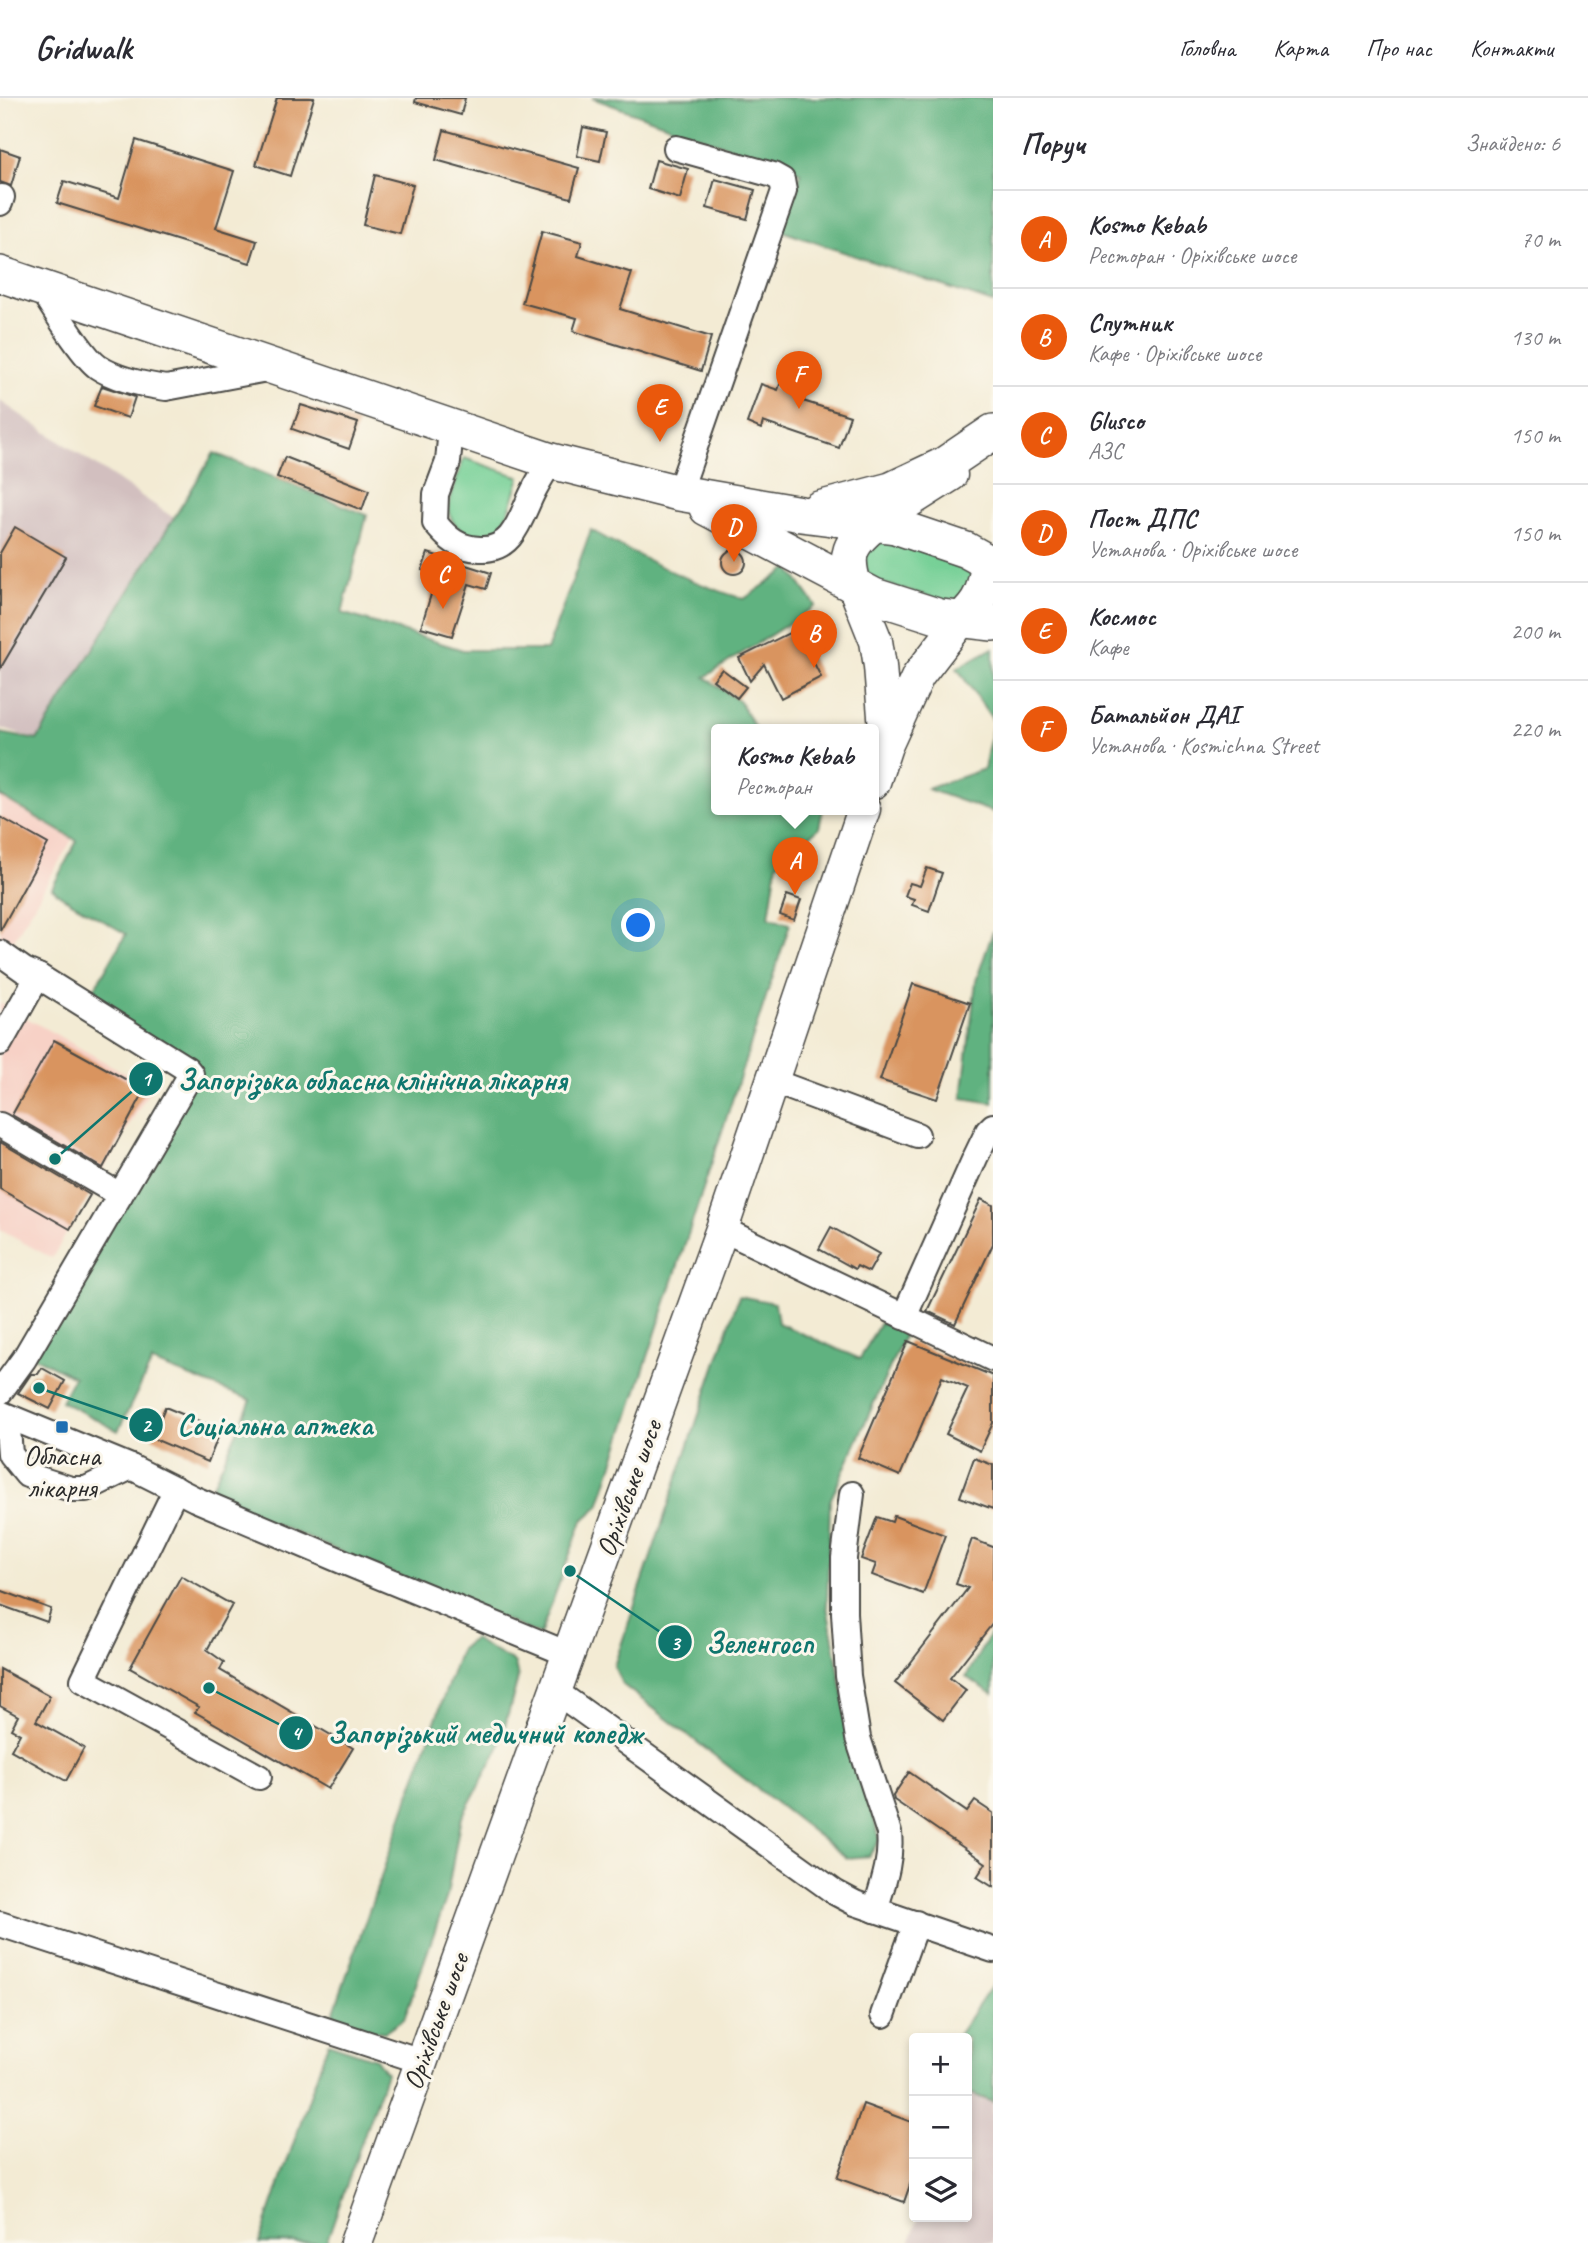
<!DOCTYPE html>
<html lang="uk">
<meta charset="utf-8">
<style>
:root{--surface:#fff;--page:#f7f7f7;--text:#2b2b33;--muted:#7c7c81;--line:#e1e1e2;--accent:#ea580c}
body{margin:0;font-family:Caveat,sans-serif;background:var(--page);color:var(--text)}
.controls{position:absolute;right:21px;bottom:21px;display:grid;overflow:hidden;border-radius:7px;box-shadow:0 4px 10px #0003}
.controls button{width:63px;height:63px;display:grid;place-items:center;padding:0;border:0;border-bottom:2px solid var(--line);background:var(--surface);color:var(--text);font:35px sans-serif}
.you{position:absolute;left:639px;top:828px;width:24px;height:24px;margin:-18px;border:5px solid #fff;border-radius:50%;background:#1a73e8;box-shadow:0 0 0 10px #1a73e833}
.badge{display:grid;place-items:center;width:46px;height:46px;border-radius:50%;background:var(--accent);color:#fff;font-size:23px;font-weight:700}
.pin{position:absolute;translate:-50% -58px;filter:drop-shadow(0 2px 4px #0008)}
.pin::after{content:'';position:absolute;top:37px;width:24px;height:21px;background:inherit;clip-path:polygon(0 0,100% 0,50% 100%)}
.popup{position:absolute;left:711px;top:626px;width:168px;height:91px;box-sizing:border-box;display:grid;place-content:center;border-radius:7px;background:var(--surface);filter:drop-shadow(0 2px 5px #0005);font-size:23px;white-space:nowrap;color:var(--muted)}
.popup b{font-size:26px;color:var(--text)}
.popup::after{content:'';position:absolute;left:50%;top:100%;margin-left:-14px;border:14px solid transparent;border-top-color:var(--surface)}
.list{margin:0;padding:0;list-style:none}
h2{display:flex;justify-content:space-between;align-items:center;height:91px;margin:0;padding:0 28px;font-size:30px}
h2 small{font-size:23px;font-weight:400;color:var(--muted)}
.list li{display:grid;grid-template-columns:46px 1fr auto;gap:21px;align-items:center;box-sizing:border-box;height:98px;padding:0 28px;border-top:2px solid var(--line)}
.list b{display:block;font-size:26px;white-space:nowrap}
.list p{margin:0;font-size:23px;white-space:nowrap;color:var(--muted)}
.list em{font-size:23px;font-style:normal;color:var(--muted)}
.icon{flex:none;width:38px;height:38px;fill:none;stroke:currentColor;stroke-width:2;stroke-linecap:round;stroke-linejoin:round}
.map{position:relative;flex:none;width:993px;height:2145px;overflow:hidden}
header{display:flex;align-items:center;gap:42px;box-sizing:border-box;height:98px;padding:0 35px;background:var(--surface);border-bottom:2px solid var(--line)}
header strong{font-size:33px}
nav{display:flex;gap:38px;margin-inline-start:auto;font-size:24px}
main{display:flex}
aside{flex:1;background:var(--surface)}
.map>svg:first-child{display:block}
.built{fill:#f7d1c6}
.industrial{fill:#d2bfbf}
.green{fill:#77d097;stroke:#517e61;stroke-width:2}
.forest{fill:#61b280;stroke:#466e56;stroke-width:2}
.building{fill:#d9945f}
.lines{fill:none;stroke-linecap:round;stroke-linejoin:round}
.minor-casing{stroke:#494844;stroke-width:28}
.major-casing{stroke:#494844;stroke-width:35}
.highway-casing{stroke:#494844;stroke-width:38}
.minor{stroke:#fff;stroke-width:24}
.major{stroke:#fff;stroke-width:32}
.highway{stroke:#fff;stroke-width:35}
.poi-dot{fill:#1f6fb2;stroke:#fbf7ec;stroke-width:2.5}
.labels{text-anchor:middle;stroke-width:6;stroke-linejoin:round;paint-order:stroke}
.poi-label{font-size:28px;fill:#2b2b2b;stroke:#fbf7ec}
.street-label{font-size:28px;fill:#2b2b2b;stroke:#fbf7ec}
.leader{fill:none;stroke:#0f766e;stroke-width:2.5}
.callout-dot{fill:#0f766e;stroke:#fbf7ec;stroke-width:2.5}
.mark-label{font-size:21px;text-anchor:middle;font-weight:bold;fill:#fff}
.callout-label{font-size:30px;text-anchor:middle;font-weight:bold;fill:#0f766e;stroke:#fbf7ec;stroke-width:6;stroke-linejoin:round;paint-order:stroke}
</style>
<header>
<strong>Gridwalk</strong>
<nav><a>Головна</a><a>Карта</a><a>Про нас</a><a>Контакти</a></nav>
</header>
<main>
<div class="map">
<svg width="993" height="2145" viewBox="0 0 993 2145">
<rect width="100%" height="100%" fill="#fbf7ec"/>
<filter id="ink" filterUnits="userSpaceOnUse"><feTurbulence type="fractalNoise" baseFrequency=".0143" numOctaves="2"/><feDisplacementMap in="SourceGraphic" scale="14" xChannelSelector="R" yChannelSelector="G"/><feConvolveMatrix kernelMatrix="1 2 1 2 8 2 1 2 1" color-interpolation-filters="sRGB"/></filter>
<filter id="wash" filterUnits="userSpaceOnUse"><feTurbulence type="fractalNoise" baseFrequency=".00686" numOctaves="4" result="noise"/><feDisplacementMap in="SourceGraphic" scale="28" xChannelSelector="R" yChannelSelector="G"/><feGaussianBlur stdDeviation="1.57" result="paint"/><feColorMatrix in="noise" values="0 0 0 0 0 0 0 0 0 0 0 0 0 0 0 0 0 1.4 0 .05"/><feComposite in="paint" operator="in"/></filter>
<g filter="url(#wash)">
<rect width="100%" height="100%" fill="#f3ebd4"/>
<g class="built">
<polygon points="0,673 84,721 0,866"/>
<polygon points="0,905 151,990 52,1160 0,1132"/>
</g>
<g class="industrial">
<polygon points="0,303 174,420 37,642 0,630"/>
<polygon points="967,1994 993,2004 993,2145 909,2145 919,2119 967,2119"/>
</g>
<g class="green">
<path d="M464 360 520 379C515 393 511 412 503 425 490 447 453 438 449 413 448 401 460 373 464 360Z"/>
<polygon points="879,436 971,471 972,488 953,505 875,483 867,475 864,453"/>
</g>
<g class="forest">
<polygon points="592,0 993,0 993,205 782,133 801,75"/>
<path d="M214 355 367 417 342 515 463 552H547L591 432C640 460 690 485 744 501L789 470 816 508 705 579 739 603 756 631H716V711H823L819 730 777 766 769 819 790 826 599 1408 582 1423 540 1537 208 1398 251 1302 152 1264 118 1333 61 1303 74 1279 33 1258 197 979 90 898 126 836 61 798 52 790 77 743 0 698V635L37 642Z"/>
<polygon points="993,550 993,622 957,570"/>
<polygon points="993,626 993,714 927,691 984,671"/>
<polygon points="993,833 993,1005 962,1000 976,883"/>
<polygon points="739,1198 775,1205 778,1225 860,1261 880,1225 907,1231 830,1403 827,1508 853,1652 880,1741 869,1758 847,1760 622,1586 614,1568"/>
<polygon points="993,1531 993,1596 966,1579"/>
<polygon points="473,1541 515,1565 518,1580 499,1650 460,1723 447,1798 404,1921 385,1934 364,1932 331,1922 460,1552"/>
<polygon points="993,1886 993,2004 967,1994 967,1940 956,1940"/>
<polygon points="328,1945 376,1961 386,1975 326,2145 259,2145"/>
</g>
<g id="blocks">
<g class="building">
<polygon points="277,0 314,0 290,78 256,67"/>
<polygon points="416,0 465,0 461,17 415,4"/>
<polygon points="583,29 606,34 600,63 577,58"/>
<polygon points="444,32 579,70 571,100 436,62"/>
<polygon points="136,42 234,73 216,130 257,143 250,165 57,105 64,83 119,100"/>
<polygon points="0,51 20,58 11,88 0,84"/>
<polygon points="656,62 688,71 680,101 648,91"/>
<polygon points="375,77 413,87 400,136 363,127"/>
<polygon points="715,81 755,92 747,121 707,110"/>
<polygon points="542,133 582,144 578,158 632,175 620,211 711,239 701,273 573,233 577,220 522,205"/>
<polygon points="788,264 814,273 803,303 850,318 839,350 763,324 761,331 747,325 761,286 778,292"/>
<polygon points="102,288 135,299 128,320 94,308"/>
<polygon points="301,307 358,325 349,351 292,331"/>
<polygon points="285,359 369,392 362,412 277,379"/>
<polygon points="15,429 66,459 0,571 0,455"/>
<circle cx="734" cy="464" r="12"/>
<polygon points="428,455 491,475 486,491 469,486 452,538 421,529 437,477 422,472"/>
<polygon points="797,531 821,579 781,600 764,566 750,583 739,560"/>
<polygon points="722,571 746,589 737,600 713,582"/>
<polygon points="0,719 48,746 0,833"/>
<polygon points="927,770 942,775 929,813 912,807 914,801 905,798 910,785 920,788"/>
<polygon points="787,797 801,802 794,822 780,817"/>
<polygon points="913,886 970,905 937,1001 880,982"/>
<polygon points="54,942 145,992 103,1070 12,1017"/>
<polygon points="0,1044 90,1097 70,1131 0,1091"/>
<polygon points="981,1101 993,1107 993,1146 955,1226 927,1213"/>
<polygon points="831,1129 879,1156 869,1174 857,1168 855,1171 819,1151"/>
<polygon points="908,1243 993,1278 993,1325 980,1353 946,1336 968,1290 942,1279 900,1378 858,1360"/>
<polygon points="42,1270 65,1283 50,1311 18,1295 31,1276 38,1276"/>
<polygon points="165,1309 221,1332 208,1364 152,1340"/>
<polygon points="974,1360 993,1367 993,1411 960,1399"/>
<polygon points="894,1418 945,1437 923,1496 872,1477 876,1466 861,1461 877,1419 892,1424"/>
<polygon points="972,1441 993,1449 993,1525 950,1580 966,1592 943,1622 895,1585 968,1490 956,1486"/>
<polygon points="181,1478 232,1507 207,1552 224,1564 220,1572 353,1650 328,1691 195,1614 199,1609 130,1570"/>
<polygon points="0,1492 51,1511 47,1524 0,1507"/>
<polygon points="0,1571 50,1598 36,1623 84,1650 66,1683 11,1652 20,1636 11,1631 18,1618 0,1608"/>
<polygon points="909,1674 967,1714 975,1703 993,1715 993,1789 977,1779 986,1765 894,1702 893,1698"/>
<polygon points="863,2006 914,2025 914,2075 904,2104 837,2080"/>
</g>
</g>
</g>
<g filter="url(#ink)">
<use href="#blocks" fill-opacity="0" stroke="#494844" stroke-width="2"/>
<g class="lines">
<defs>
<g id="minor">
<polyline points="676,50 773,77 782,82 784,93 679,395"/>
<polyline points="0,105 2,99"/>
<path d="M39 188C51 206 82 258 98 269 116 281 145 287 166 290L272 270"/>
<path d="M451 329 448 364 436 396 435 425C448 441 458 450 480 451 515 453 521 416 534 392 539 382 545 373 551 363"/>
<polyline points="0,855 24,872 38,878 187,971 191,976 24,1261 0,1294"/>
<polyline points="0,945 38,878"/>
<polyline points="772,983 917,1037"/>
<polyline points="0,1027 120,1097"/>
<polyline points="722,1131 993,1261"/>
<polyline points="904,1219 975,1060 988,1033 993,1028"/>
<polyline points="0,1315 131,1369 195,1401 344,1464 568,1556"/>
<polyline points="7,1319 10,1356 27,1377 71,1391 86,1391 131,1369"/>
<polyline points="176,1391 83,1582 259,1679"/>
<path d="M852 1396 844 1460V1515L848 1578 858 1640 889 1735C892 1762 883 1786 875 1812"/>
<polyline points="555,1593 836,1795 855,1805 993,1852"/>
<polyline points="0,1826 421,1963"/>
<polyline points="883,1917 916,1825"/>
</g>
<g id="major">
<polyline points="875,425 951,377"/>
<polyline points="854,488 876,543 880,568 886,643"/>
<polyline points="874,684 886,648 918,578 962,521"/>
<polyline points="356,2145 722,1131 864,711"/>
</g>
<g id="highway">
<polyline points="0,176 551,363 679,395 801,416 895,428 966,452 993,467"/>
<polyline points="707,410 874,498 940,519 993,525"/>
<polyline points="819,411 891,392 944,367 993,334"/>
<path d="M854 488C844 456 849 446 875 425"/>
<path d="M962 521C982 503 985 491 989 464"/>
</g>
</defs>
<use href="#minor" class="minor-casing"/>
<use href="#major" class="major-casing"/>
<use href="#highway" class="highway-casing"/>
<use href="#minor" class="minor"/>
<use href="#major" class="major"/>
<use href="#highway" class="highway"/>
</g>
</g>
<rect class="poi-dot" x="55" y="1322" width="14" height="14" rx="3.5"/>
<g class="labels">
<g class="poi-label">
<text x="62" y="1367">Обласна<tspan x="62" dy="32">лікарня</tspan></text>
</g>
<g class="street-label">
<text transform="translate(628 1390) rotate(-70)" y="10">Оріхівське шосе</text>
<text transform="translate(435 1923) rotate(-70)" y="10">Оріхівське шосе</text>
</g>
</g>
<path class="leader" d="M55 1061L146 981M39 1290L146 1327M570 1473L675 1544M209 1590L296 1635"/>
<g class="callout-dot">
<circle cx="55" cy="1061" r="7"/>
<circle cx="39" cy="1290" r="7"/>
<circle cx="570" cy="1473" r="7"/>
<circle cx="209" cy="1590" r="7"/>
<circle cx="146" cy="981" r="18"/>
<circle cx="146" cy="1327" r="18"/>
<circle cx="675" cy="1544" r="18"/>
<circle cx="296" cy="1635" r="18"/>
</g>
<g class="mark-label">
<text x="146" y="988">1</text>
<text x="146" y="1334">2</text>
<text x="675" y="1552">3</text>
<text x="296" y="1642">4</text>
</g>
<g class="callout-label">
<text x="372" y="992">Запорізька обласна клінічна лікарня</text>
<text x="275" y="1337">Соціальна аптека</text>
<text x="760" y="1555">Зеленгосп</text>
<text x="485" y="1645">Запорізький медичний коледж</text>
</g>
</svg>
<div class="controls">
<button>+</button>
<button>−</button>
<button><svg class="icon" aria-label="layers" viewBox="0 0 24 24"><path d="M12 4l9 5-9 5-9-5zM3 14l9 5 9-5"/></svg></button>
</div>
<div class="you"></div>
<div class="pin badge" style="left:795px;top:797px">A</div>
<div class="popup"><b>Kosmo Kebab</b>Ресторан</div>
<div class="pin badge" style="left:814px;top:570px">B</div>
<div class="pin badge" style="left:443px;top:511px">C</div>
<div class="pin badge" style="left:734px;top:464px">D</div>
<div class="pin badge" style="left:660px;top:344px">E</div>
<div class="pin badge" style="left:799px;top:311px">F</div>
</div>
<aside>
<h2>Поруч<small>Знайдено: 6</small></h2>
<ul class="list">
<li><span class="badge">A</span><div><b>Kosmo Kebab</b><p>Ресторан · Оріхівське шосе</p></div><em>70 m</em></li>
<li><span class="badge">B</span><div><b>Спутник</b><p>Кафе · Оріхівське шосе</p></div><em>130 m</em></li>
<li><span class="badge">C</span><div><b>Glusco</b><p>АЗС</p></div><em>150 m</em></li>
<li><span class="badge">D</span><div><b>Пост ДПС</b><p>Установа · Оріхівське шосе</p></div><em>150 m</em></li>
<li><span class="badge">E</span><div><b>Космос</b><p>Кафе</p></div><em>200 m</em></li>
<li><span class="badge">F</span><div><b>Батальйон ДАI</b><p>Установа · Kosmichna Street</p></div><em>220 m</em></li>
</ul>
</aside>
</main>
